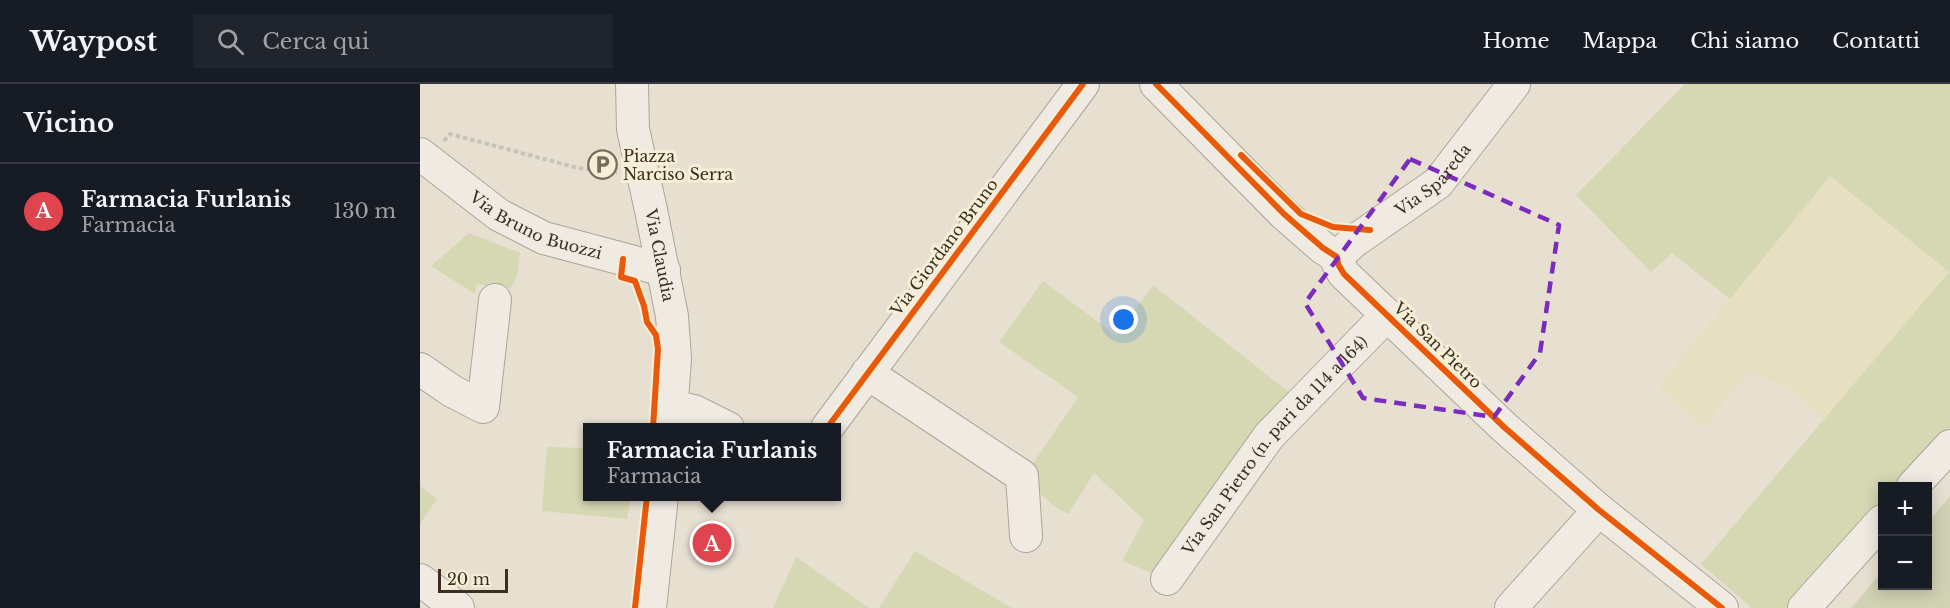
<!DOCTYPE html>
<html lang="it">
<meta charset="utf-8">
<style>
:root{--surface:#171b24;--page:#20242c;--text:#f1f3f6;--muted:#9ea1a6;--line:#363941;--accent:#8c9099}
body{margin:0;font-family:"Libre Baskerville",serif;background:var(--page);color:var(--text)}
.controls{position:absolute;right:18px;bottom:18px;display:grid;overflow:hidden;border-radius:0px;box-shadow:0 3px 15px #0003}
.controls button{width:54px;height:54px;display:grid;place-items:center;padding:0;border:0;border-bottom:2px solid var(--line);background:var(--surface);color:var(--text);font:30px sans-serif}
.scale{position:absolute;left:18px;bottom:15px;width:70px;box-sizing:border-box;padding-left:6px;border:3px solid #3d2e20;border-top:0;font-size:16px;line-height:21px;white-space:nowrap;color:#3d2e20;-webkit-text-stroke:4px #f7eed8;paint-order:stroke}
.you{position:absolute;left:704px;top:236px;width:21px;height:21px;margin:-15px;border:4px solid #fff;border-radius:50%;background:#1a73e8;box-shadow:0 0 0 9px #1a73e833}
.badge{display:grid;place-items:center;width:39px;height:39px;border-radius:50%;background:var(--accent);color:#fff;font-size:20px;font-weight:700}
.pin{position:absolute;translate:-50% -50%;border:3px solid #fff;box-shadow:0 2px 6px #0006}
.popup{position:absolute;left:163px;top:339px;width:258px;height:78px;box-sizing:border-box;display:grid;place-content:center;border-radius:0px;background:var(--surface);filter:drop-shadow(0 2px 4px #0005);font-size:20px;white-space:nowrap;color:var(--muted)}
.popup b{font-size:22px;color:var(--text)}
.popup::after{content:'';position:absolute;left:50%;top:100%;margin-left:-12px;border:12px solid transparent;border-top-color:var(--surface)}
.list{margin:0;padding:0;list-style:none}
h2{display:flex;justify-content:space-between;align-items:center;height:78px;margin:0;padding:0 24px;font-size:26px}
h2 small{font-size:20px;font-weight:400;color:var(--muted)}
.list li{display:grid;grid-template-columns:39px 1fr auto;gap:18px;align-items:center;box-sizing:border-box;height:96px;padding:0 24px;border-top:2px solid var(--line)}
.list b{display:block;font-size:22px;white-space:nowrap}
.list p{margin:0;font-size:20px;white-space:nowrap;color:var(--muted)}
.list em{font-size:20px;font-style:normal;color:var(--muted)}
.icon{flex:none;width:33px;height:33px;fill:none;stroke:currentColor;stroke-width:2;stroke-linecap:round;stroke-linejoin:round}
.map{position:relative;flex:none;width:1530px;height:524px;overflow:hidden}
header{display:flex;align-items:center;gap:36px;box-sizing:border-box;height:84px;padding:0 30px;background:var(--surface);border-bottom:2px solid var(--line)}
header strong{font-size:28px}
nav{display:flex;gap:33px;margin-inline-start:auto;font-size:21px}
.search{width:420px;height:54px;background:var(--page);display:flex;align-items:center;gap:15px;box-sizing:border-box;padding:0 21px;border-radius:0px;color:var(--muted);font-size:22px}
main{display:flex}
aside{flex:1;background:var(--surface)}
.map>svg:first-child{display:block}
.farmland{fill:#e6dfc2}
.green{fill:#d6d7b3}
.cemetery{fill:#d1d1b3}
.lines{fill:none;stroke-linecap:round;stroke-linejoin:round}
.minor-casing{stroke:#ada599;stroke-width:34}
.path{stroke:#c8c2b9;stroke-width:4;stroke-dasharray:4.5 3;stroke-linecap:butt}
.minor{stroke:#efebe3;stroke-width:32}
.cycleway-casing{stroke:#f7eed8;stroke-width:10}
.cycleway{stroke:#e8590c;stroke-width:6}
.marked{fill:none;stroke:#7b2cbf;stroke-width:4.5;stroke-dasharray:12 8;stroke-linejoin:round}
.labels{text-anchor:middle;stroke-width:6;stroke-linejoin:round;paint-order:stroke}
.poi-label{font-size:16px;fill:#3d2e20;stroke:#f7eed8;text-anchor:start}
.street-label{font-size:16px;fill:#3d2e20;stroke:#f7eed8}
</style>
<header>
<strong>Waypost</strong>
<div class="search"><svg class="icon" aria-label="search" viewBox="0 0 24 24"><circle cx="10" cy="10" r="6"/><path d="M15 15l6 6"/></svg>Cerca qui</div>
<nav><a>Home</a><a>Mappa</a><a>Chi siamo</a><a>Contatti</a></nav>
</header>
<main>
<aside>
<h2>Vicino<small></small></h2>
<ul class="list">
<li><span class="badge" style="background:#e0444e">A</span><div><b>Farmacia Furlanis</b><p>Farmacia</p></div><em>130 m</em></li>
</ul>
</aside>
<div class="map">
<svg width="1530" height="524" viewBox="0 0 1530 524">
<rect width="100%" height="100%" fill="#e7e0d1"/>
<polygon class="farmland" points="1410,92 1529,189 1404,336 1366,303 1328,288 1283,345 1237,303"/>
<g class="green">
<polygon points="1265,0 1530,0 1530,343 1476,402 1462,402 1462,417 1366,524 1332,524 1281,480 1529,188 1410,92 1310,215 1252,169 1231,188 1156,111"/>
<polygon points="49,149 100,169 97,191 91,204 57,200 55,210 11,182"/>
<polygon points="623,197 696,251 733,201 875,313 735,490 702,477 724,436 674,389 648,430 634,422 612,402 619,390 610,384 658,313 579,258"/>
<polygon points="127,363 167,364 168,412 211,413 207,435 122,427"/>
<polygon points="0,402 17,415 0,440"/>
<polygon points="495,467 592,524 459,524"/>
<polygon points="376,473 449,524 353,524"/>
</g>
<polygon class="cemetery" points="1530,412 1530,524 1431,524 1462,488 1462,502 1508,502 1508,438"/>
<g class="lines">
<defs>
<g id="minor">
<path id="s1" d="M212 0 213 45 231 126 252 232 255 275 250 344"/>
<polyline points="736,0 864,130 903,164 917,173 918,180 924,190 1084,343 1179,426 1302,524"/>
<path id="s2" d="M0 70 79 131 124 154 244 186"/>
<path id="s3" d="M917 173 933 158 1018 99 1094 0"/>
<polyline points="0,285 32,307 63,323 75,216"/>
<polyline points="447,289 602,392 606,452"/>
<polyline points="252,322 274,327 308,344"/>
<polyline points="407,344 663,0"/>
<polyline points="1493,402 1530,362"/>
<path id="s4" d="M747 495 849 352 967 231"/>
<polyline points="0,496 38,524"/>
<polyline points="230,524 242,412"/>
<polyline points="1091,524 1179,426"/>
<polyline points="1384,524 1462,437"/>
</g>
</defs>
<use href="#minor" class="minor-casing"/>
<polyline class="path" points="24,57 30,50 158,84 197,89"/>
<use href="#minor" class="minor"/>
<defs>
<g id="cycleway">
<polyline points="736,0 864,130 903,164 917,173 918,180 924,190 1084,343 1179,426 1302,524"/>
<polyline points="821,71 881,130 913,143 950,146"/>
<polyline points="203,175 201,193 215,197 224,222 227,238 236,251 238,265 233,344"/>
<polyline points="407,344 663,0"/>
<polyline points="215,524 227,412"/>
</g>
</defs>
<use href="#cycleway" class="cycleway-casing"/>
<use href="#cycleway" class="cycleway"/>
</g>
<path class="marked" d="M990 75 1139 141 1120 269 1074 333 943 314 885 219Z"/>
<defs>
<symbol id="parking-ring" viewBox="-11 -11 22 22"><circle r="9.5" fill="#f7eed8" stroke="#786c5e" stroke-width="1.5"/><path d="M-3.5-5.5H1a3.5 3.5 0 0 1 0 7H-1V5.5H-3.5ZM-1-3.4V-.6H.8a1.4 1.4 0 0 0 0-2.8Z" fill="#786c5e"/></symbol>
</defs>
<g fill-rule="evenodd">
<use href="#parking-ring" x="166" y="64" width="33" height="33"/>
</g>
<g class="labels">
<g class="poi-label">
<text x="203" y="78">Piazza<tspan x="203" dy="18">Narciso Serra</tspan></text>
</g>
<g class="street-label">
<text dy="6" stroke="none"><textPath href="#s3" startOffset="124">Via Spareda</textPath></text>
<text dy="6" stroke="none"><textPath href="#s2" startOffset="138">Via Bruno Buozzi</textPath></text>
<text transform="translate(524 163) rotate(-53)" y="6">Via Giordano Bruno</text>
<text dy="6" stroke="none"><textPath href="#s1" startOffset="174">Via Claudia</textPath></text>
<text transform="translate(1018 261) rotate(44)" y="6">Via San Pietro</text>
<text dy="6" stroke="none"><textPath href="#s4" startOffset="172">Via San Pietro (n. pari da 114 a 164)</textPath></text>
</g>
</g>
</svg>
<div class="controls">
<button>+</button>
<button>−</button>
</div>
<div class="scale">20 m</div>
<div class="you"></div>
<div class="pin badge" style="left:292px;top:459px;background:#e0444e">A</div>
<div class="popup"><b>Farmacia Furlanis</b>Farmacia</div>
</div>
</main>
